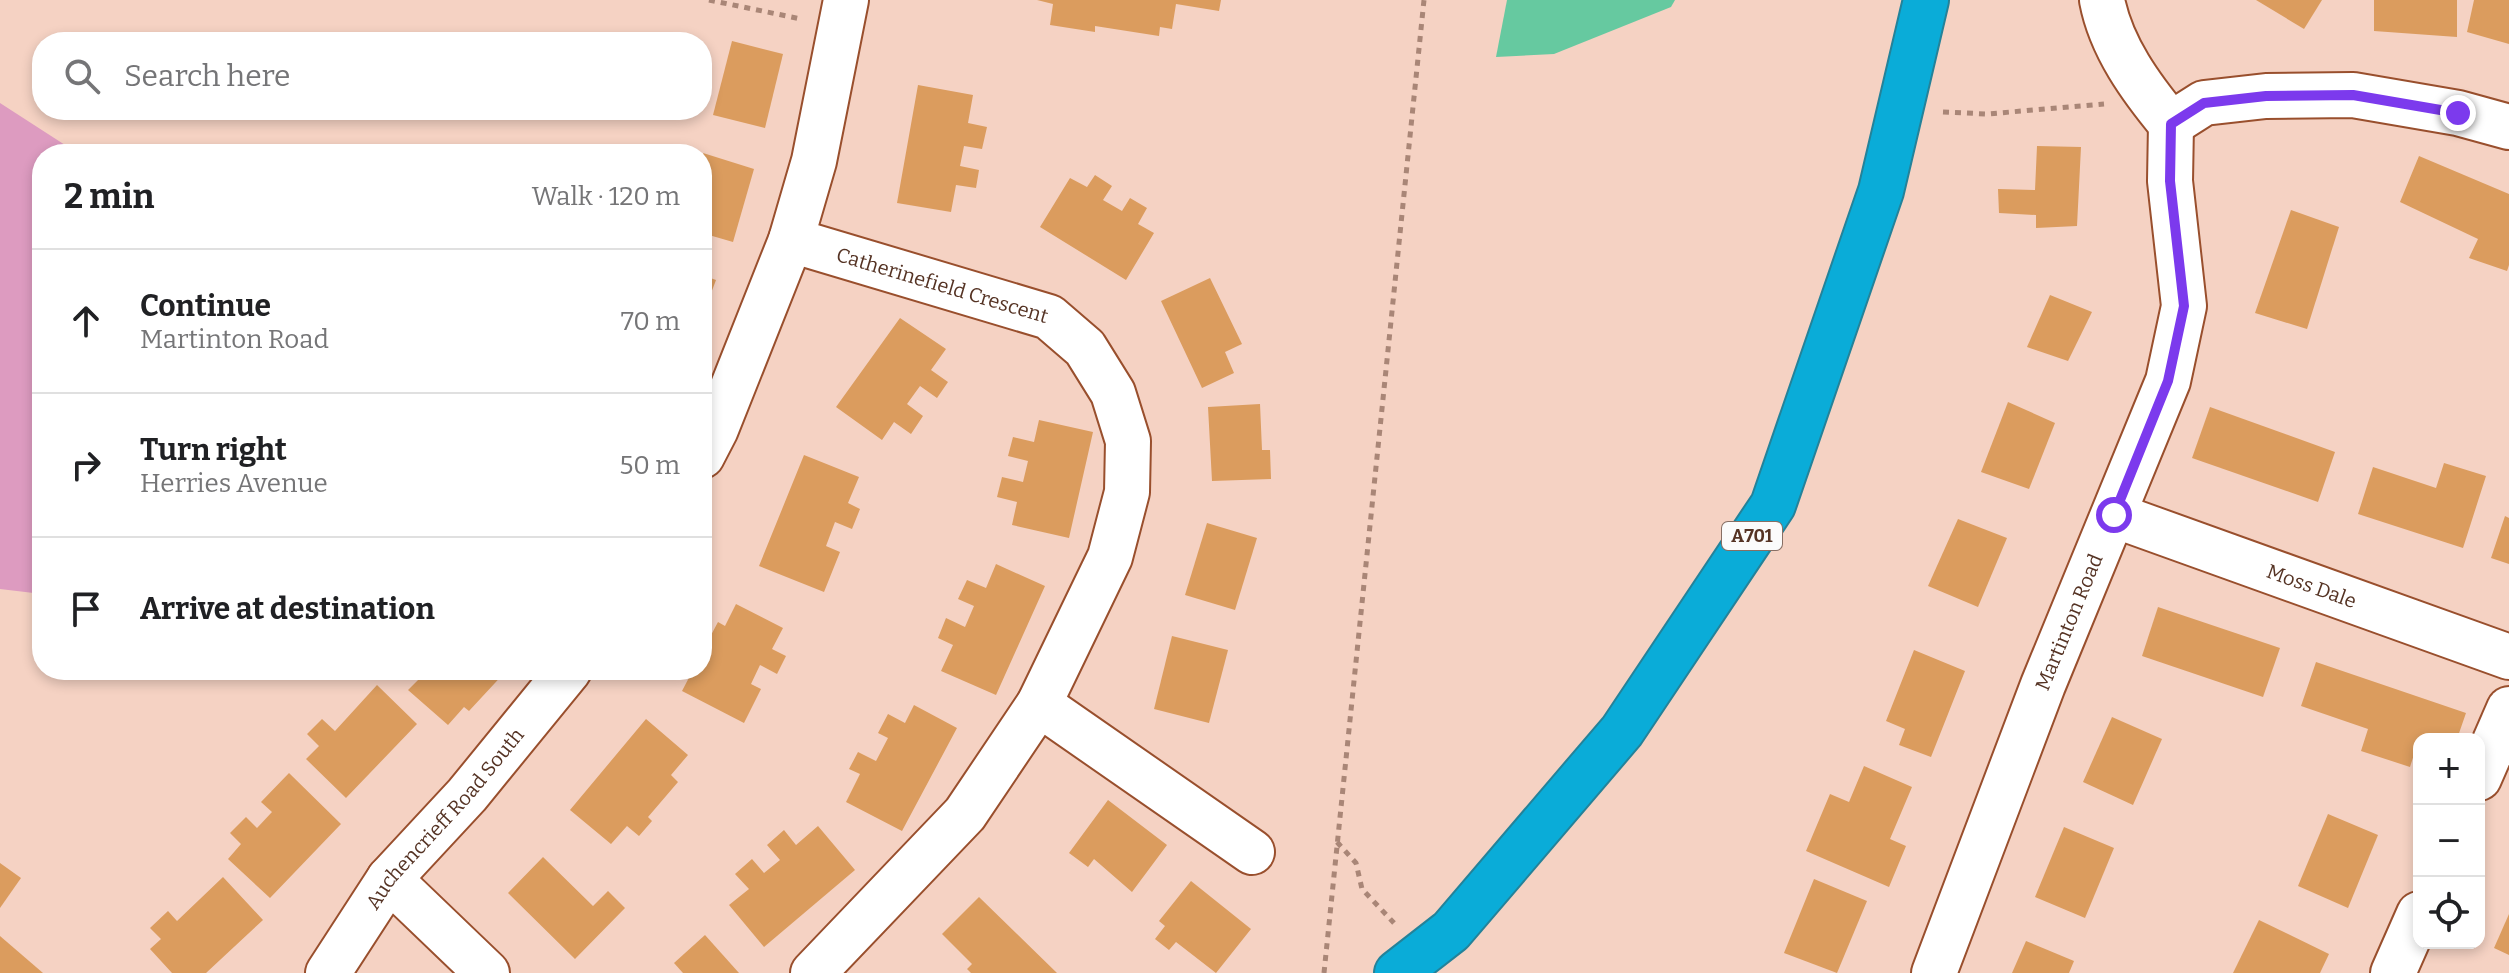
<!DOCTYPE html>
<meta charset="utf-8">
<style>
:root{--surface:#fff;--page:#f6f6f6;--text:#202124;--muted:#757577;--line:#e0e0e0}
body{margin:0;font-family:Bitter,serif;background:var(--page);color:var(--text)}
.controls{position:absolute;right:24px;bottom:24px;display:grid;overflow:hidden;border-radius:16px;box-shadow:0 4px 12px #0003}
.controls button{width:72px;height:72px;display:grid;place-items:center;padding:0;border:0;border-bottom:2px solid var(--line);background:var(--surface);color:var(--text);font:40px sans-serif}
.stop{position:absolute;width:24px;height:24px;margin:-18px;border:6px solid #7c3aed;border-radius:50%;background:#fff}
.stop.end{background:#7c3aed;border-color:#fff;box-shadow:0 2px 8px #0008}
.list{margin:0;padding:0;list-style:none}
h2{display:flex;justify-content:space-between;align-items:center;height:104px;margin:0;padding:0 32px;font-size:34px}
h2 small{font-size:26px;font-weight:400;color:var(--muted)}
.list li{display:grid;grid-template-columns:52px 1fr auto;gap:24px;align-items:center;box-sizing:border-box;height:144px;padding:0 32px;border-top:2px solid var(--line)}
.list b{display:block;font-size:30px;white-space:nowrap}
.list p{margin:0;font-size:26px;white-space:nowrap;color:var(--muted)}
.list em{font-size:26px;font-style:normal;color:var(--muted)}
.icon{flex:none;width:44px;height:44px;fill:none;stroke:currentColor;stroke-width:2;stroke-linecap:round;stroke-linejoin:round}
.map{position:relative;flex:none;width:2509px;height:973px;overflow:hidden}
.search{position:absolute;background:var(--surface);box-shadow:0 4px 12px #0003;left:32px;top:32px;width:680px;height:88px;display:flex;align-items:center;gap:20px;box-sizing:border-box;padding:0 28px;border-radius:32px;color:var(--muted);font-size:30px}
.panel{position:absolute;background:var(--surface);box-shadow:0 4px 12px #0003;left:32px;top:144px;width:680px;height:536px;border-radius:32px}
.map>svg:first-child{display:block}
.green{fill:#dd9bc0}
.water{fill:#66c9a0}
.building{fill:#db9c5e}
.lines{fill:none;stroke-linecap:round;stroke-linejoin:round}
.minor-casing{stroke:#994f2d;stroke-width:48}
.highway-casing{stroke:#248299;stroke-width:48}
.path{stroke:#a98677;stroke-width:5;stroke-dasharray:6 6;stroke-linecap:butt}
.minor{stroke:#fff;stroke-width:44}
.highway{stroke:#0aacd8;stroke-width:44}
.route{stroke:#7c3aed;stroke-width:10}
.labels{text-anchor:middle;stroke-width:6;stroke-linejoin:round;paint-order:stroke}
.shield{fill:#fbfbfb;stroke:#876f64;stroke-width:2}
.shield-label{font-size:18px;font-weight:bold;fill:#553324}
.street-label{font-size:20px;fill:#553324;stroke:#fbfbfb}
</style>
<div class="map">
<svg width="2509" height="973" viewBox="0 0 2509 973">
<rect width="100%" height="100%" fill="#f5d2c3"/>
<polygon class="green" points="0,103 79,154 42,154 42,594 0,589"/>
<polygon class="water" points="1507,0 1675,0 1671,7 1554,54 1496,57"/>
<g class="building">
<polygon points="1037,0 1221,0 1219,11 1176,4 1172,29 1160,27 1159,36 1095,26 1095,32 1050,25 1053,4"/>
<polygon points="2256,0 2322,0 2304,29"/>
<polygon points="2374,0 2457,0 2457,37 2374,31"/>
<polygon points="2474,0 2509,0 2509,44 2467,32"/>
<polygon points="732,41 783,54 765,128 713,115"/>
<polygon points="918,85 973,95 968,123 987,127 982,149 964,146 960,166 979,170 976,188 956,185 951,212 897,203"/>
<polygon points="2037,146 2081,147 2077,226 2036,228 2036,215 1999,213 1998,189 2035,190"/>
<polygon points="703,153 754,169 733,242 702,233"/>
<polygon points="2419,156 2509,194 2509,265 2507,271 2469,258 2478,239 2400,202"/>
<polygon points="1095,175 1112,186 1103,200 1122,211 1130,198 1147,208 1138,224 1154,233 1126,280 1040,227 1070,178 1087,187"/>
<polygon points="2291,210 2339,227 2307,329 2255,313"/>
<polygon points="702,275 716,280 702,317"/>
<polygon points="1210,278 1242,344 1225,352 1234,373 1202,388 1161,301"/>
<polygon points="2050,295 2092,312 2068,361 2027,347"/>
<polygon points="900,318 946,349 931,370 948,382 937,398 920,386 907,404 923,416 911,434 894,422 882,440 836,407"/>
<polygon points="2008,402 2055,423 2029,489 1981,472"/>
<polygon points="1260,404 1262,450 1270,450 1271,479 1212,481 1208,407"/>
<polygon points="2210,407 2335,452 2318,502 2192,458"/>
<polygon points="1039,420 1093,432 1069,538 1012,525 1017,502 997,497 1002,477 1023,482 1028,461 1008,456 1013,437 1034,442"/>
<polygon points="804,455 859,477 848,503 860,509 852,529 835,522 826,546 840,552 824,592 759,566"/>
<polygon points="2444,463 2486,476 2463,548 2358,514 2373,467 2436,488"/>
<polygon points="2505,516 2509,518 2509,564 2491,558"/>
<polygon points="1958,519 2007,538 1978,607 1928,586"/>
<polygon points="1207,523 1257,538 1235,610 1185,595"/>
<polygon points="996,564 1045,586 996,695 941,671 953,645 938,638 946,618 965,627 974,606 958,599 967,580 986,588"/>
<polygon points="736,604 783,628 772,649 786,656 777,674 760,665 751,684 761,689 744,723 682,691 693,670 702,670 702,652 718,622 725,626"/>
<polygon points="2158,607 2280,648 2263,697 2142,656"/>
<polygon points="1172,636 1228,650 1209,723 1154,709"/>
<polygon points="1914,650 1965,671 1931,757 1899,745 1905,729 1886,721"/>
<polygon points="2316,662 2466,713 2457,739 2419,739 2410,767 2361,751 2368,729 2301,706"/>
<polygon points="416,670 507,670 469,711 464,707 448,725 408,690 422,676"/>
<polygon points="377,685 417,724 346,798 306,759 319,746 307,734 322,719 335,731"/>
<polygon points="914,705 957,728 902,831 846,802 860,774 849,769 858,752 876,761 888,738 878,733 888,714 905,723"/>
<polygon points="2112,717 2162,739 2133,805 2083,782"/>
<polygon points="646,719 688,755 671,775 678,782 648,817 652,821 639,836 627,826 611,844 570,810"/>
<polygon points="1864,766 1912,787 1890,839 1906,846 1889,887 1806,851 1830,794 1849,802"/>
<polygon points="289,773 341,824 270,898 228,859 241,844 230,833 246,817 257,828 272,812 261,802"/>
<polygon points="1108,800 1167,845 1132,892 1094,859 1088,867 1069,853"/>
<polygon points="2328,814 2378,835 2348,908 2298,886"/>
<polygon points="818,826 855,870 764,947 729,905 749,889 735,874 752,859 764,873 780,860 767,845 784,830 796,845"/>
<polygon points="2064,827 2114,848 2085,918 2035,897"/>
<polygon points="543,857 593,906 608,891 625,908 575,959 508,893"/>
<polygon points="0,863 21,878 0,908"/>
<polygon points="223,877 263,920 206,973 172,973 150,949 161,939 150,928 168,911 177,921"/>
<polygon points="1814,879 1867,901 1837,973 1784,953"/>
<polygon points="1191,881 1251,929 1216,973 1176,942 1169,950 1155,939 1165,926 1159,921"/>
<polygon points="979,897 1057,973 971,973 967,969 972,964 942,934"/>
<polygon points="2509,914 2509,955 2494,948"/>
<polygon points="2259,920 2329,954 2320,973 2233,973"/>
<polygon points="705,935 739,973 683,973 674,963"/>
<polygon points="0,936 43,973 0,973"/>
<polygon points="2026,941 2074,961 2069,973 2012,973"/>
</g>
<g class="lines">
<defs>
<g id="minor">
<path d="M2102 0C2111 47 2141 88 2171 124L2204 103 2266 96 2353 95 2458 113 2509 127"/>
<path id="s1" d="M791 240 1049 317 1085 348 1113 393 1128 441 1127 492 1110 557 1039 704 965 814 813 973"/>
<polyline points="702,456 716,429 791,240 814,161 846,0"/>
<path id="s2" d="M2114 515 2509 657"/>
<polyline points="1039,704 1252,852"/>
<polyline points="2479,778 2509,709"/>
<polyline points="389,879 487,973"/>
<path id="s3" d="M328 973 389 879 467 795 569 670"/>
<path id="s4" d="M1934 973 2043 685 2168 381 2184 306 2170 181 2171 124"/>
<polyline points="2393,973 2419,914"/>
</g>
<polyline id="highway" points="1397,973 1451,931 1622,731 1773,505 1881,191 1926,0"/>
</defs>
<use href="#minor" class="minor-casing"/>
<use href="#highway" class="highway-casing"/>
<g class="path">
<polyline points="709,0 801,19"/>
<polyline points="1943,112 1987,114 2104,104"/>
<polyline points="1337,842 1356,863 1362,889 1394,923"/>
<polyline points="1324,973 1424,0"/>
</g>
<use href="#minor" class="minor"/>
<use href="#highway" class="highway"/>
</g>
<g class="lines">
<polyline class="route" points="2114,515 2168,381 2184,306 2170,181 2171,124 2204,103 2266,96 2353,95 2458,113"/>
</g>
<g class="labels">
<rect class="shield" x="1722" y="522" width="60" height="28" rx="6"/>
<g class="shield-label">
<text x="1752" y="542">A701</text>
</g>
<g class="street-label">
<text dy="7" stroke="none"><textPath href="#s1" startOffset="158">Catherinefield Crescent</textPath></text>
<text dy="7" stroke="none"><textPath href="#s2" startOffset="210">Moss Dale</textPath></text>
<text dy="7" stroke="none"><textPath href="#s4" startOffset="376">Martinton Road</textPath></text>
<text dy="7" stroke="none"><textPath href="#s3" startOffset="194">Auchencrieff Road South</textPath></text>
</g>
</g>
</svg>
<div class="controls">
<button>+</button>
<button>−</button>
<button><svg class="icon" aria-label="locate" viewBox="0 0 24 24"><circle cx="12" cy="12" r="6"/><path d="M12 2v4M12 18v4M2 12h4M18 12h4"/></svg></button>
</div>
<div class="stop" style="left:2114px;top:515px"></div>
<div class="stop end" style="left:2458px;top:113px"></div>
<div class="search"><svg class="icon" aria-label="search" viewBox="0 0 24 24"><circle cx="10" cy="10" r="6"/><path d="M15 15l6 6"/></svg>Search here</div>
<section class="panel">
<h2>2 min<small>Walk · 120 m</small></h2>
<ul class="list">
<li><svg class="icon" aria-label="ahead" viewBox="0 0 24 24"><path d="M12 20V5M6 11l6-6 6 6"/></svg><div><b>Continue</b><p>Martinton Road</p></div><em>70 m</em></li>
<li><svg class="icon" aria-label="right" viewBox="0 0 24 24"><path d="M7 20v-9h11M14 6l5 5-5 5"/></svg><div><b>Turn right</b><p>Herries Avenue</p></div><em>50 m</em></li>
<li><svg class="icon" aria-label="arrive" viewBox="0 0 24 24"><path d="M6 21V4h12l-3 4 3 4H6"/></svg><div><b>Arrive at destination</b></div></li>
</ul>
</section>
</div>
